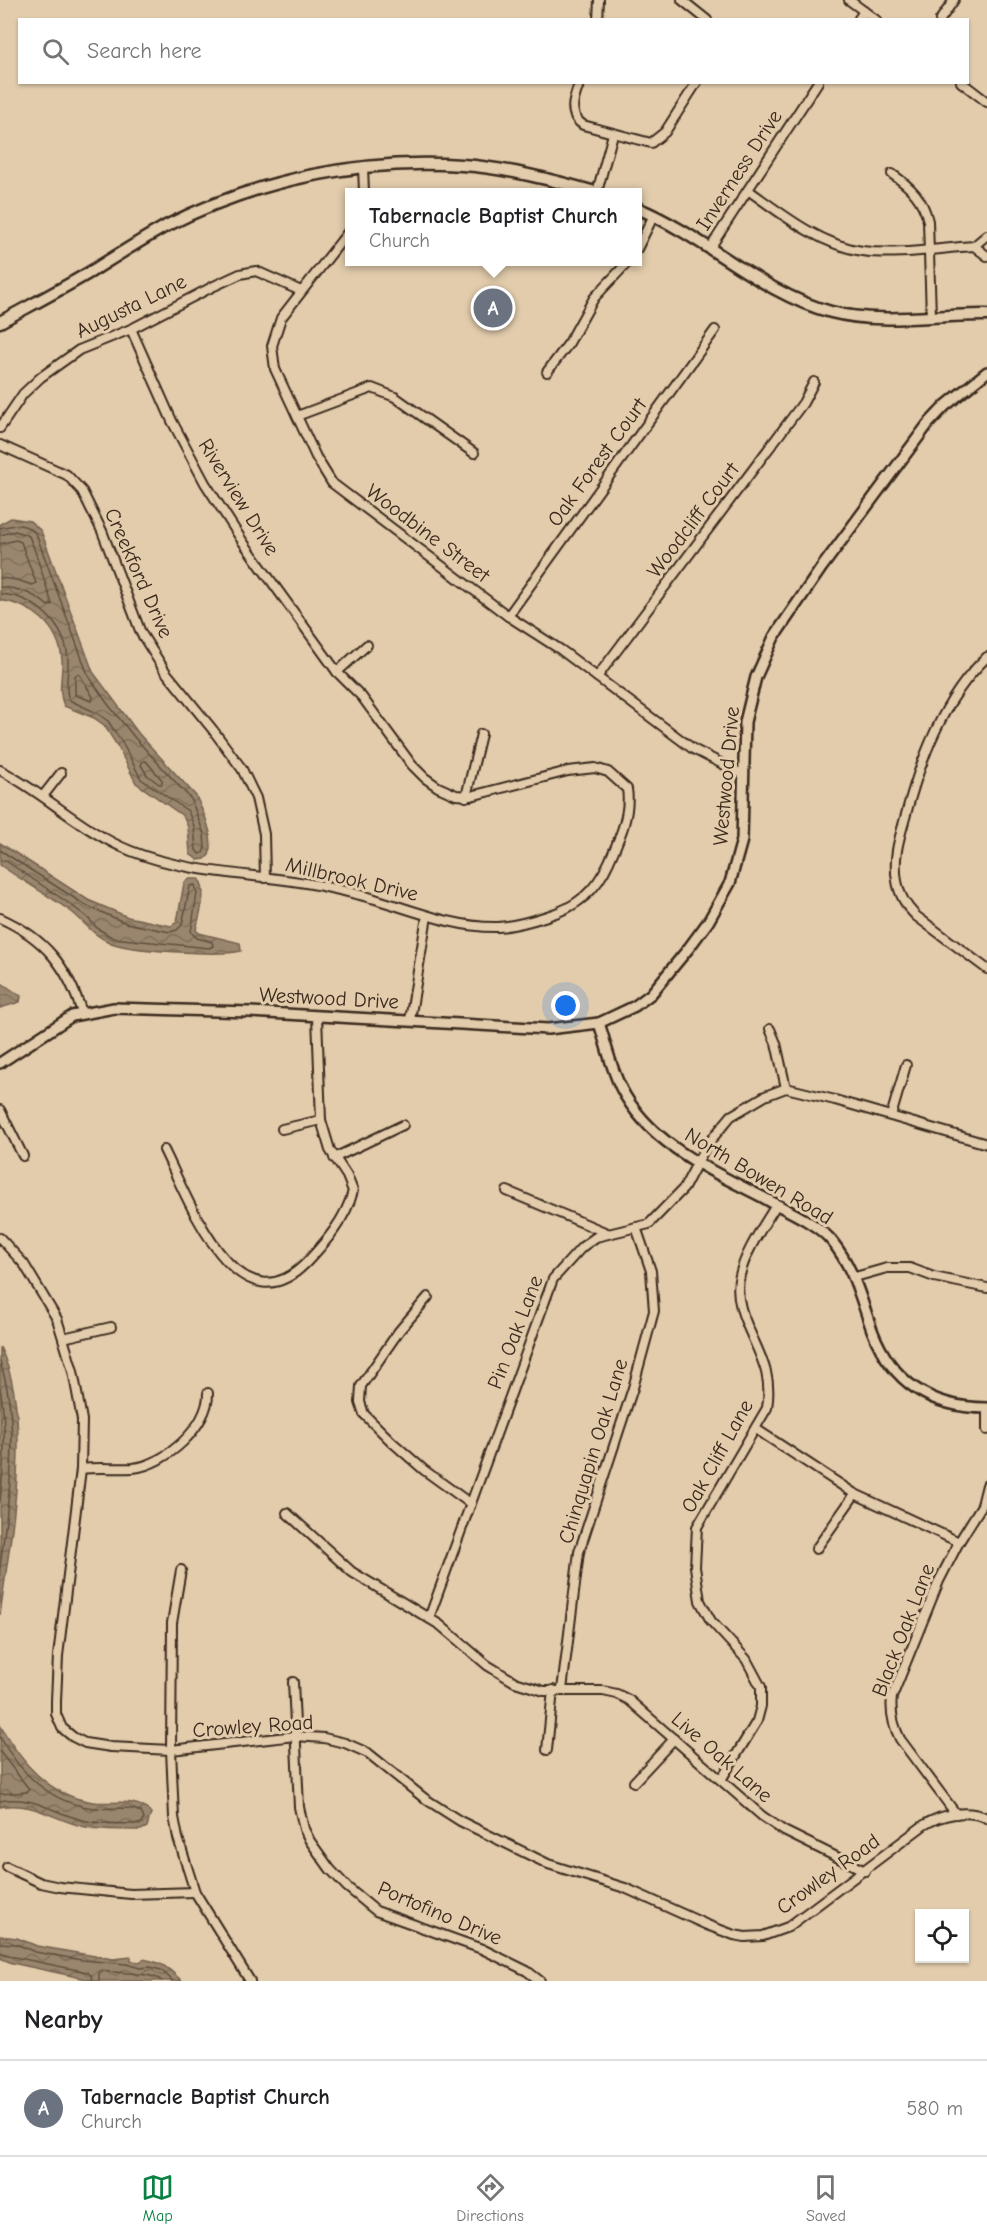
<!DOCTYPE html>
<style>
:root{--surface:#fff;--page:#f2f2f2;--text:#202124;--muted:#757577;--line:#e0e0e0;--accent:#0b8043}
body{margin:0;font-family:"Comic Neue",sans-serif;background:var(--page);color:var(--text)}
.controls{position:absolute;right:18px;bottom:18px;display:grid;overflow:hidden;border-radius:0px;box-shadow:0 2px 4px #0004}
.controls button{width:54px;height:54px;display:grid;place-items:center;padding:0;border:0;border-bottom:2px solid var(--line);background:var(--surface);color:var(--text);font:30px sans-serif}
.you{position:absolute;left:566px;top:1006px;width:21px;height:21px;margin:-15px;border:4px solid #fff;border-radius:50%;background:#1a73e8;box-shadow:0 0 0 9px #1a73e833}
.badge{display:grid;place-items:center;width:39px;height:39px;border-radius:50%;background:var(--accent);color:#fff;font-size:20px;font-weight:700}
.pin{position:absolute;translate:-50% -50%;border:3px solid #fff;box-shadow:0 2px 6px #0006}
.popup{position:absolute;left:345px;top:188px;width:297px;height:78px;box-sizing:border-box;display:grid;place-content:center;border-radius:0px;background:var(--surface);filter:drop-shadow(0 2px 4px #0005);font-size:20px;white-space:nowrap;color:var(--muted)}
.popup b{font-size:22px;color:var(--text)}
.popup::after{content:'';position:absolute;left:50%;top:100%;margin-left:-12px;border:12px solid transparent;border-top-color:var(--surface)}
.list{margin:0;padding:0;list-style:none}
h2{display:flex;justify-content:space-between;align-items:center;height:78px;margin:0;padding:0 24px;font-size:26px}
h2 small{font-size:20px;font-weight:400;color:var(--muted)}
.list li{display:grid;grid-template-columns:39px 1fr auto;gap:18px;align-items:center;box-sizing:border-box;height:96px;padding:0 24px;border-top:2px solid var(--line)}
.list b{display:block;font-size:22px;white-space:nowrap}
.list p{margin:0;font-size:20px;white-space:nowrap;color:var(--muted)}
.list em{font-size:20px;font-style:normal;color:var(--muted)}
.icon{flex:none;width:33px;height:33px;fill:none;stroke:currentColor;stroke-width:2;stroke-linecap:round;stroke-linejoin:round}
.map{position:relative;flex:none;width:987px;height:1981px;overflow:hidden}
.search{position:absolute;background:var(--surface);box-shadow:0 2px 4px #0004;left:18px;right:18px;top:18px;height:66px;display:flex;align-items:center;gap:15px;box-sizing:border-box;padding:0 21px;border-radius:0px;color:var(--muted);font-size:22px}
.sheet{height:174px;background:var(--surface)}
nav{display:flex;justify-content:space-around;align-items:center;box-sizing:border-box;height:84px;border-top:2px solid var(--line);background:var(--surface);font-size:16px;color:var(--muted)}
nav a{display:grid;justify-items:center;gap:3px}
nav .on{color:var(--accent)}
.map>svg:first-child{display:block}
.water{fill:url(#water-waves);stroke:#74614e;stroke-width:1.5}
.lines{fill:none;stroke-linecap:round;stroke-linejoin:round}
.shore{stroke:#614f3e;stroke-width:1.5}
.minor-casing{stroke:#3b2a1e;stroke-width:12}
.tertiary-casing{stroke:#3b2a1e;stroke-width:14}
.secondary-casing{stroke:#3b2a1e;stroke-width:15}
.minor{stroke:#e2ccac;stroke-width:8}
.tertiary{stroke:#e2ccac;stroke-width:9}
.secondary{stroke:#e2ccac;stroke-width:10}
.labels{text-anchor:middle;stroke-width:6;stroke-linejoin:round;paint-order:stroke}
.street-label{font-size:21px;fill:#3b2a1e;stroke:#e2ccac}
</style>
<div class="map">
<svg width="987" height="1981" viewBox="0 0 987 1981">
<defs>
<pattern id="water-waves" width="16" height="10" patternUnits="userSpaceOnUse" patternTransform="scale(1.5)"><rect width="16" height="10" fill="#9a866e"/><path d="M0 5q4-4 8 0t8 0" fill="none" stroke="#7f6e5a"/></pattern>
</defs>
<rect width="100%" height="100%" fill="#e2ccac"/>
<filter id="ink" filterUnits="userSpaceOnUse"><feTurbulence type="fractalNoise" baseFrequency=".0167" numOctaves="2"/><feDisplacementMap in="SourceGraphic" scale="12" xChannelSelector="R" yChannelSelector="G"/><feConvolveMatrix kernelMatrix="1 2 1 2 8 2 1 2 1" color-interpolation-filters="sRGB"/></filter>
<g filter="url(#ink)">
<g class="water">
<path d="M11 518 30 521 41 531 93 672 139 734 196 796 206 819 210 833 211 848 209 855 205 859 198 860 190 854 188 827 183 816 136 783 118 747 104 725 94 718 64 706C57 690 63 676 62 660 59 625 32 605 0 600V524Z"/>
<path d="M0 843 88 900 128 917 171 926 177 922 184 883 188 879H199C208 891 199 916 196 930L199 933 240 943 241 951C221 956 127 951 109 942 94 936 85 923 73 913 50 896 24 882 0 865Z"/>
<polygon points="0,982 21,996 20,1002 0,1008"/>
<path d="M0 1347C35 1419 10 1537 0 1615Z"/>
<path d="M0 1725C21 1762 48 1796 93 1802 114 1805 135 1796 151 1813L147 1827 141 1830C121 1829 100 1831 81 1826 50 1818 33 1801 0 1807Z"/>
<path d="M0 1936 17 1938 37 1946 83 1954 113 1959 131 1957V1961L141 1962 143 1959C164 1963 167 1967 182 1981H96L12 1963 0 1958Z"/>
</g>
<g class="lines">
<g class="shore">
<path d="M0 528C15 525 24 521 36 534L88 675 107 703 135 738 191 799 204 834 205 848 203 853 199 854 196 850 194 826 188 811 141 779 123 744 108 721 97 713 69 700C64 686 69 673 68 659 65 624 35 596 0 594"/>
<path d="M0 535 15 531 29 536 36 554 52 604 48 606C35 594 18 588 0 587"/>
<polyline points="0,544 16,540 21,542 36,583 32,585 17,580 0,578"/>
<polygon points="77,674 80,675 93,697 92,701 75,695 75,676"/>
<polygon points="143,761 146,761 162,780 162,784 159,784 147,775 141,765"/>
<polyline points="0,850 85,905 126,923 170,932 177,930 182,925 190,886 195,885 197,893 191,932 197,938 212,942 213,946 209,948 113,938 97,928 87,917 67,902 6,861 0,860"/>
<path d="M0 1362C22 1428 8 1500 0 1568"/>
<path d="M0 1388C7 1425 4 1464 0 1501"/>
<path d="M0 1737C20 1773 51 1804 94 1808 110 1810 127 1805 141 1812L144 1819 140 1824C121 1823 101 1825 82 1820 51 1812 34 1795 0 1801"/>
<polyline points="0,1752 29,1789 27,1792 0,1794"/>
<polyline points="0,1943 16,1944 35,1952 82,1960 126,1964 140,1968 150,1967 161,1970 173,1981"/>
<polyline points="0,1952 14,1957 87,1972 91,1975 92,1981"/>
<path d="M99 1981V1973L102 1971C117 1973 152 1972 162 1981"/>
</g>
<defs>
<g id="minor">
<polyline points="682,0 707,20"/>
<polyline points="849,0 876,20"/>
<polyline points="598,20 599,0"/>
<polyline points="858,20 864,11"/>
<polyline points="940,20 954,0"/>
<path d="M580 82C574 98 567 114 583 125L651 143 665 132 697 82"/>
<polyline points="961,82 987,102"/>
<polyline points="363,167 364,192"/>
<path d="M892 174C911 187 923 199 928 221L931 316"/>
<path d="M748 190C782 214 820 245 862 251 897 256 939 248 974 246L987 235"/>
<polyline points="597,192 613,134"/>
<polyline points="349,231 281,318 272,346 275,369 316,457 332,483 508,616 561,650 693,749 744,775"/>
<polyline points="974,246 987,256"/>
<polyline points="710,248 818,82"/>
<polyline points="637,249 654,215"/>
<polyline points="547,372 569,343 594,298 628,262"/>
<polyline points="297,416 372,388 395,397 474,453"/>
<polyline points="0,428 23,394 41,377 79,350 131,329 214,286 240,274 256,271 301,291"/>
<polyline points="0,445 67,475 82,491 102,531 141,633 165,671 213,730 242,769 256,798 264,834 265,878"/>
<polyline points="508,616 715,330"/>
<path d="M987 657C943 698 920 761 905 818 899 839 893 858 897 881 899 895 906 906 916 916L987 969"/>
<polyline points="337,672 367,645"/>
<polyline points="597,677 803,403 814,382"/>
<path d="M0 770C46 794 83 832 131 851 191 875 259 873 322 886 340 890 358 894 375 899 415 911 456 928 498 927 514 926 532 921 547 916 577 907 596 891 609 862 619 839 631 815 627 789L608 772 595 768 568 771 471 796 456 795 438 787 425 778 412 765 362 697 337 672 243 542 205 483 172 421 131 329"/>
<polyline points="43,796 61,773"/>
<polyline points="466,797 481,734"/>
<path d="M0 918C45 938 68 967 82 1013"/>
<polyline points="410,1020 427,916"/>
<polyline points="770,1029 776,1043 786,1088"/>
<polyline points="0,1110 23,1156"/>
<polyline points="891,1116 906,1065"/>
<polyline points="282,1129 321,1120"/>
<path d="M164 1150C188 1198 237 1333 306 1263 325 1243 346 1219 353 1191L347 1176 330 1150 321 1120 317 1017"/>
<polyline points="334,1158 403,1125"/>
<polyline points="507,1191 607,1233"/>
<path d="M0 1238 24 1264 57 1319 73 1371 82 1420 81 1469 58 1656 56 1701V1714L62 1728 73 1737 85 1743 111 1747 171 1750 295 1736 324 1738 345 1743 368 1753 424 1798 460 1821 548 1864 625 1888 707 1925 734 1935 745 1937 763 1936 788 1927 924 1825C942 1814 967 1809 987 1818"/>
<polyline points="855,1277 887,1268 910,1268 934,1277 987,1288"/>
<polyline points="428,1297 399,1331 361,1386 360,1402 364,1414 392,1442 424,1470 471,1504"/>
<polyline points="63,1338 111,1327"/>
<polyline points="987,1408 987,1430"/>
<polyline points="756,1429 855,1494 959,1542"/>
<path d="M81 1469C99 1467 116 1469 133 1468 165 1465 209 1426 208 1393"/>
<polyline points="287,1513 352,1572 440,1625 487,1665 515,1682 544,1691 603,1691 617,1694 629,1700 762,1816 784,1831 865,1871"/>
<polyline points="816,1549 855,1494"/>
<polyline points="181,1570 172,1623 171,1750 174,1817 178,1838 195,1892 250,1981"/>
<polyline points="429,1618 553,1279 582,1247 596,1237 649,1224 684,1188 706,1146 731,1116 765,1096 786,1088 835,1100 987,1144"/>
<polyline points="293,1682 299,1807 304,1829 310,1841 330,1869 347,1887 376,1911 482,1949 527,1971 540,1981"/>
<polyline points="562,1690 579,1552 633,1388 654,1311 651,1271 636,1227"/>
<polyline points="547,1750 553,1690"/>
<path d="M721 1780 757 1721 761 1706V1687L746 1659 711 1621 700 1601 695 1567 697 1527 767 1408C769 1396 769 1384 766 1372 758 1340 731 1309 740 1275 746 1250 763 1227 776 1205"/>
<polyline points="634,1782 674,1739"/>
<path d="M956 1814 900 1739C893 1725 890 1712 892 1697L939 1581 959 1542 982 1505 987 1485"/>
<polyline points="7,1867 41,1883 60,1887 131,1894 195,1892"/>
</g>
<g id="tertiary">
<path d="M599 1023C606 1044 611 1068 621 1088 650 1145 712 1171 766 1199 786 1210 815 1222 831 1240 854 1268 860 1297 872 1330 892 1383 932 1408 987 1408"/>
<polyline points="0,1063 72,1016 114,1008 250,1012 548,1029 599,1023 635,1006 651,994 688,949 708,922 730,883 742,840 745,722 756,677 774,637 822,567 928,424 945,406 987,372"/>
</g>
<g id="secondary">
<path d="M637 208C705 236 760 293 831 312 881 325 936 314 987 315"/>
<path d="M0 322C31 305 62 289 92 271 116 256 141 240 166 226 256 180 361 158 462 165 507 168 552 180 595 192"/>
</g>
</defs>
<use href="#minor" class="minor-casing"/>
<use href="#tertiary" class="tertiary-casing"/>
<use href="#secondary" class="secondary-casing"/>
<use href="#minor" class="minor"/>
<use href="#tertiary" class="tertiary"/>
<use href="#secondary" class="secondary"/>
</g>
</g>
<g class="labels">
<g class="street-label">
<text transform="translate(739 170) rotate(-57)" y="7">Inverness Drive</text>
<text transform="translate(131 306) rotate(-26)" y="7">Augusta Lane</text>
<text transform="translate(597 462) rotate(-54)" y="7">Oak Forest Court</text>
<text transform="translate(239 497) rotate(58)" y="7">Riverview Drive</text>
<text transform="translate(693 520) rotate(-53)" y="7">Woodcliff Court</text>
<text transform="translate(428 533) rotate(37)" y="7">Woodbine Street</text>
<text transform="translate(139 573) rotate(66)" y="7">Creekford Drive</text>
<text transform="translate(726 776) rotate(-85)" y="7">Westwood Drive</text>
<text transform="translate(352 879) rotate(13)" y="7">Millbrook Drive</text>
<text transform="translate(329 998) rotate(3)" y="7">Westwood Drive</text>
<text transform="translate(759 1176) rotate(31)" y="7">North Bowen Road</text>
<text transform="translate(515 1332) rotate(-69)" y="7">Pin Oak Lane</text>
<text transform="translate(593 1451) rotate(-73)" y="7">Chinquapin Oak Lane</text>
<text transform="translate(717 1456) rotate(-61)" y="7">Oak Cliff Lane</text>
<text transform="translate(903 1630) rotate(-69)" y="7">Black Oak Lane</text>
<text transform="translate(253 1726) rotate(-4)" y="7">Crowley Road</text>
<text transform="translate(722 1757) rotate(41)" y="7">Live Oak Lane</text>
<text transform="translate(828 1874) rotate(-36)" y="7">Crowley Road</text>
<text transform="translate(440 1913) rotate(23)" y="7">Portofino Drive</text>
</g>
</g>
</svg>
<div class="controls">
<button><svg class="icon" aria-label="locate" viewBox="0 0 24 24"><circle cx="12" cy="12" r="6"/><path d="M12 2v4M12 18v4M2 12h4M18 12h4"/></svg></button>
</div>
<div class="you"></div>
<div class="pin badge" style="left:493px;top:308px;background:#6b7280">A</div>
<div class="popup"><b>Tabernacle Baptist Church</b>Church</div>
<div class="search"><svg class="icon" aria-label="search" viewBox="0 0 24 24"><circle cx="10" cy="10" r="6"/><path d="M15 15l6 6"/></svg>Search here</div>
</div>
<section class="sheet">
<h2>Nearby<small></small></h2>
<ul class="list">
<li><span class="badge" style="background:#6b7280">A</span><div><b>Tabernacle Baptist Church</b><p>Church</p></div><em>580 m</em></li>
</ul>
</section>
<nav>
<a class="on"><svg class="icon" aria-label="map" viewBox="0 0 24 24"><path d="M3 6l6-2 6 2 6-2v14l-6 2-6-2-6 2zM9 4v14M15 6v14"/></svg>Map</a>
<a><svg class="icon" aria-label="directions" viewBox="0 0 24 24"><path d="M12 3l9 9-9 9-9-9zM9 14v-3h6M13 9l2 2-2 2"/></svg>Directions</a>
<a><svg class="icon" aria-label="saved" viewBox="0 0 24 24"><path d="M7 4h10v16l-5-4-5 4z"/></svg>Saved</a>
</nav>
